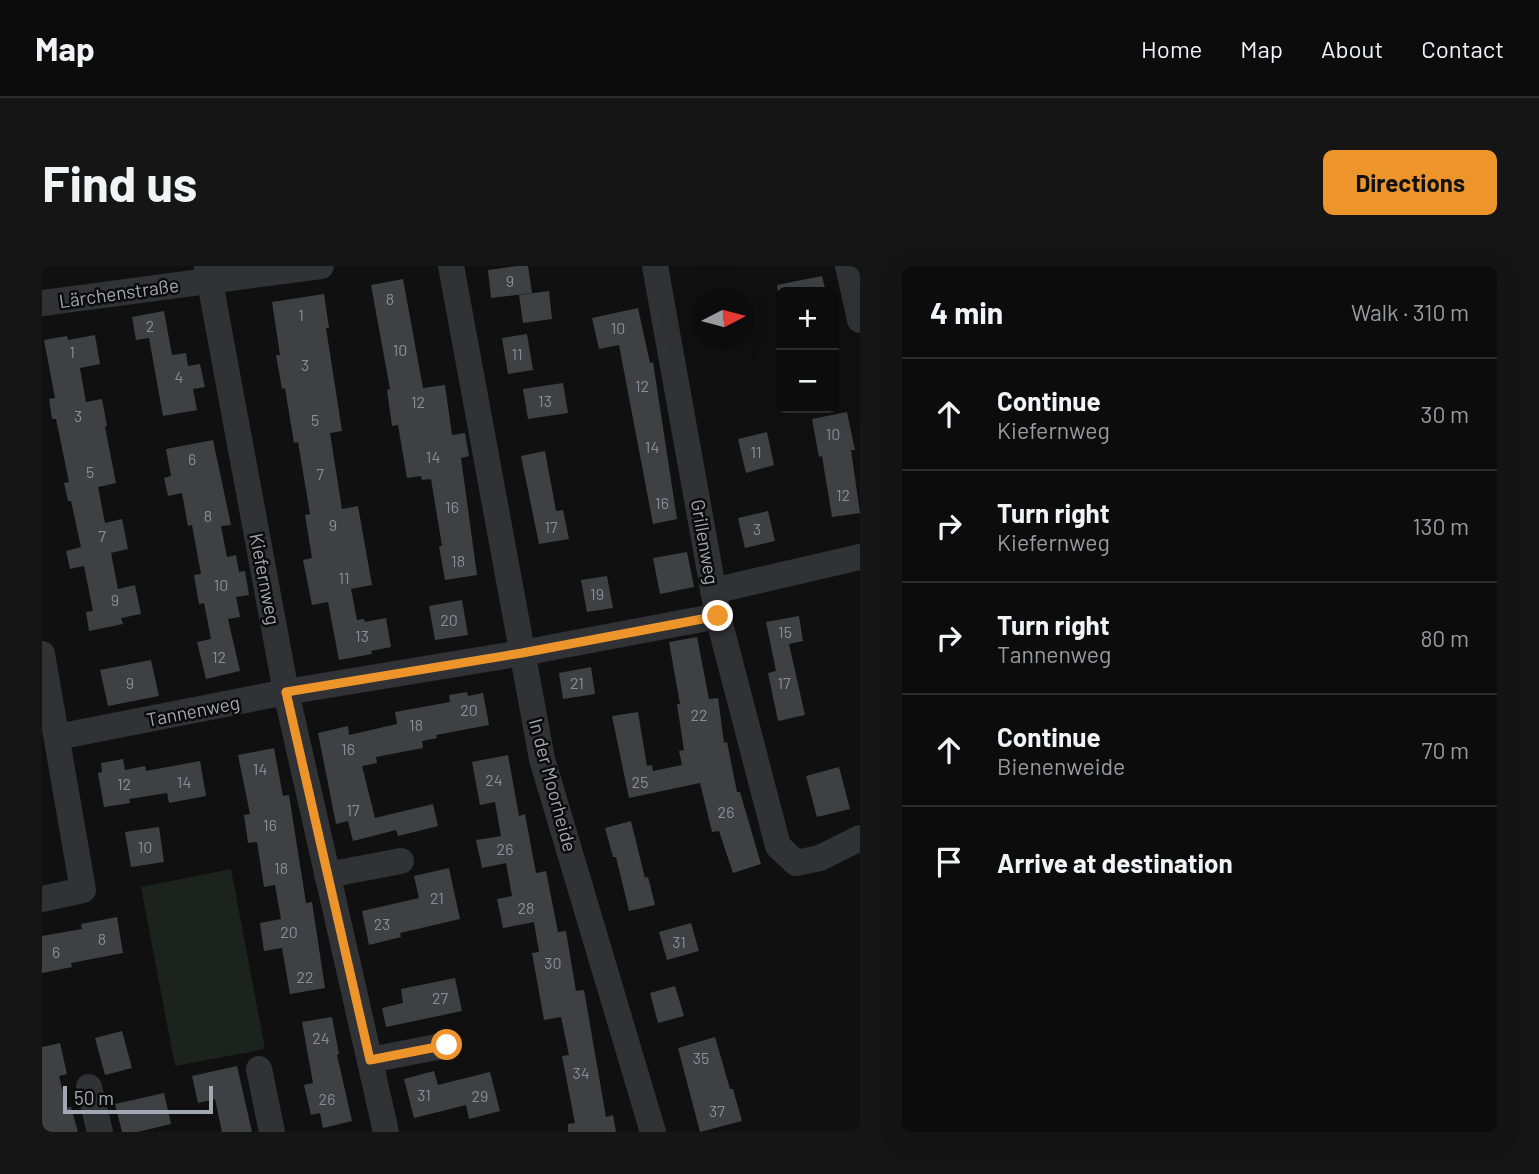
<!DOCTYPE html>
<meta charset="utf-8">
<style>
:root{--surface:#0c0c0d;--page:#151516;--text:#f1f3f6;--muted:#9a9b9d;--line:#2c2c2e;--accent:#ed942b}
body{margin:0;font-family:Barlow,sans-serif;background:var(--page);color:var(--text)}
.controls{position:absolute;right:21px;top:21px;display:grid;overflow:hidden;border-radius:10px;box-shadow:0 7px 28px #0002}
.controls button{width:63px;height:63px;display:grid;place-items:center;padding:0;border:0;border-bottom:2px solid var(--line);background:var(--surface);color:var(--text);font:35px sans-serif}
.compass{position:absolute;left:650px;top:21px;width:63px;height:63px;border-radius:50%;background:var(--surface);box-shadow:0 7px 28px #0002;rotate:84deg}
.scale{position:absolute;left:21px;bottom:18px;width:150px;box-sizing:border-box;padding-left:7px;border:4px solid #a1a8b2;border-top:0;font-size:19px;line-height:24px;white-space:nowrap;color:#a1a8b2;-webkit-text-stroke:5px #0b0b0c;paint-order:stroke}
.stop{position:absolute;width:21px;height:21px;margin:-16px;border:5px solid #ed942b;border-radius:50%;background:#fff}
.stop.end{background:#ed942b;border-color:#fff;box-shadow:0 2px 7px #0008}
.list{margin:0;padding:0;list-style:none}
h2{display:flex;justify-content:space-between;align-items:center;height:91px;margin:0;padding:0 28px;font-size:30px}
h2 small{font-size:23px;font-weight:400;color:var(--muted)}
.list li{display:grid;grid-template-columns:46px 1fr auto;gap:21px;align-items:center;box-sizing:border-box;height:112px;padding:0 28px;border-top:2px solid var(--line)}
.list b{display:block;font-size:26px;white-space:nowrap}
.list p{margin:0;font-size:23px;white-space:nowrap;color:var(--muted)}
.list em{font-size:23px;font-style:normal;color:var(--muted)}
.icon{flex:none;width:38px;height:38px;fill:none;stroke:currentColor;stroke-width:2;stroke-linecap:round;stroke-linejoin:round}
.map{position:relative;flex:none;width:818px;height:866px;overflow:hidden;border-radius:10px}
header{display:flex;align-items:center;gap:42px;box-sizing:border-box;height:98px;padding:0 35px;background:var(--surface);border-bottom:2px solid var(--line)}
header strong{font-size:33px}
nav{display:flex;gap:38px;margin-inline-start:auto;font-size:24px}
.intro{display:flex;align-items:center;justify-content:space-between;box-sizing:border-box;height:168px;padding:0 42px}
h1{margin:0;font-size:49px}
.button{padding:18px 32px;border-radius:10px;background:var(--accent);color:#111;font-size:24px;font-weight:700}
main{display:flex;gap:42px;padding:0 42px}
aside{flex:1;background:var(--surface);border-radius:10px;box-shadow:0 7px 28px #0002}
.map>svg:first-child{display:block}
.green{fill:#1c231c}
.building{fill:#3f4044}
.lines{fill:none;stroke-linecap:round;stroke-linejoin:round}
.minor{stroke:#313236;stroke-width:26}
.route{stroke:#ed942b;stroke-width:9}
.labels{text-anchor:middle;stroke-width:5;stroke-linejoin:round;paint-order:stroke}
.number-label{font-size:16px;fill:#888e96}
.street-label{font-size:19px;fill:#a1a8b2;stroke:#0b0b0c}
</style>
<header>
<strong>Map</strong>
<nav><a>Home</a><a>Map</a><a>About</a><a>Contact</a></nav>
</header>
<div class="intro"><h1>Find us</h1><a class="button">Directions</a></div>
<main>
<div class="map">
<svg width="818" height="866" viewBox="0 0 818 866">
<rect width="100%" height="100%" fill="#101011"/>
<polygon class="green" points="189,603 223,783 133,800 99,621"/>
<g class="building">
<polygon points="475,0 486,0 490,27 449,32 446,4"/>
<polygon points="780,10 784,26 736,26 735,19"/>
<polygon points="361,13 381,122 403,119 410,169 423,167 427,190 419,192 435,309 403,314 397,280 400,280 389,213 380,214 379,210 365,212 356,159 350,160 345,124 348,123 329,19"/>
<polygon points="507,25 510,53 481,57 477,29"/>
<polygon points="282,28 287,62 284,62 300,165 288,167 300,243 316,240 330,319 309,323 315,354 322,353 323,356 344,352 349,381 329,385 330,388 297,394 286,336 270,339 261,294 270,292 263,249 268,248 256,176 252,177 243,122 240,123 234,89 238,89 230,36"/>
<polygon points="596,42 608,97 611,96 635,253 611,258 577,79 557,83 550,52"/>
<polygon points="122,45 130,89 144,87 146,100 158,98 163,121 151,123 155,144 121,150 107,72 94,74 90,51"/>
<polygon points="485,68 491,104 466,108 460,72"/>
<polygon points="53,69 58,98 38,102 44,136 60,133 65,160 63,161 74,217 56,221 63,257 80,253 86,283 69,287 76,323 93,319 99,348 79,352 81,358 47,365 44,346 51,345 42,300 28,303 24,285 39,281 29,235 26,235 22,217 27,216 14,153 10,153 7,133 13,132 2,74 25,70 26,74"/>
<polygon points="521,117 526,147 486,153 481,123"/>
<polygon points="805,146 813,184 809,184 818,247 790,251 780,190 777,191 770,153"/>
<polygon points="725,166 732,199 704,207 696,173"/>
<polygon points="171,174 189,259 179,260 185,291 194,289 197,306 203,305 207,329 194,331 198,351 186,353 198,405 164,413 155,376 169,373 162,337 157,338 152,309 159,308 150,259 146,260 140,227 126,230 122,212 129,210 124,183"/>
<polygon points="503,185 514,245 521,244 527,273 497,278 479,190"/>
<polygon points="726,245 733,275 703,282 696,252"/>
<polygon points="645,286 652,321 618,328 611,292"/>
<polygon points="565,310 571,342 545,346 539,314"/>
<polygon points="420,334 426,369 393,374 387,340"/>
<polygon points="757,350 761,375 747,378 763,449 736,455 726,407 734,405 724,356"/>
<polygon points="655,371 667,433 676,432 682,477 685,476 695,526 698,526 719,598 691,607 677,565 670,566 658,517 587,532 570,450 596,446 605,500 610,499 611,505 640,499 637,485 642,484 635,438 638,438 627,376"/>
<polygon points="109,394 117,430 66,440 58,404"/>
<polygon points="549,401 553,428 521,433 517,407"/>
<polygon points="425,426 426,430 441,427 447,459 394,469 395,472 380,475 381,482 334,491 335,497 320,500 333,552 391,538 396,560 356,570 354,564 311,575 306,555 294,558 276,467 306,460 307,469 355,458 353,446 408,436 407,429"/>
<polygon points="232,482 241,530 247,529 264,637 270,636 283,722 248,728 240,682 222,685 218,657 239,653 233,619 222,621 215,576 206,577 202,549 208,548 196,489"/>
<polygon points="466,489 477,550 483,548 494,607 504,605 516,666 524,665 534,725 542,724 564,851 571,849 574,866 526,866 526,858 533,857 520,790 527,789 519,751 502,754 490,687 497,686 492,656 461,662 455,633 470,630 464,597 440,602 434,574 459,570 453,536 438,539 430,496"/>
<polygon points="81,493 83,504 103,500 104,505 158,495 164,530 127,537 125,527 87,533 88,537 62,541 56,507 60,506 59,497"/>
<polygon points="797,501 808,543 775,551 764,510"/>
<polygon points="589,555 603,612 606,611 613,639 587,645 574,591 571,591 563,562"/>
<polygon points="117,561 122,596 89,601 83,566"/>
<polygon points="407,602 418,653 358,667 359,671 327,679 320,645 377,632 372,610"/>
<polygon points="75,651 81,687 29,697 30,701 0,707 0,670 40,663 39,658"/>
<polygon points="649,657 657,685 625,694 617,666"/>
<polygon points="413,712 420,745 344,761 340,742 361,737 359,723"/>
<polygon points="633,720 642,750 616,757 608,727"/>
<polygon points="290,751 297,788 295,789 310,855 281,862 278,847 269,849 262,819 271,817 260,756"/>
<polygon points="80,765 90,802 63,809 53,772"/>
<polygon points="673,771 688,823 691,823 700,855 658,866 636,782"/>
<polygon points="18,777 25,808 17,810 25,842 29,841 36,866 0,866 0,781"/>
<polygon points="195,800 210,866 180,866 173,833 156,837 150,810"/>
<polygon points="392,805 396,819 448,806 458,845 427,853 424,839 372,852 362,813"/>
<polygon points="122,827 129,858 96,866 80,866 73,838"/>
</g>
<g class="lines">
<g class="minor">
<polyline points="165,0 244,426 344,866"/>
<polyline points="409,0 500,493 611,866"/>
<polyline points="613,0 676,350 736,580 754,597 778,592 818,572"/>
<polyline points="806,0 818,54"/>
<polyline points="0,37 279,0"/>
<polyline points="671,325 818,291"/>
<polyline points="0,388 41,624 0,633"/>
<polyline points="15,471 244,426 480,387 676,350"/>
<polyline points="285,609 359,595"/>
<polyline points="328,794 405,779"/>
<polyline points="217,803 230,866"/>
<polyline points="47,821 58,866"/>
</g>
</g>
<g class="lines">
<polyline class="route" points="405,779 328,794 244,426 480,387 676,350"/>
</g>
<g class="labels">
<g class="number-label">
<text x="468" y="21">9</text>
<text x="348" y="39">8</text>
<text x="259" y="55">1</text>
<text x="108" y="66">2</text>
<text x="576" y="68">10</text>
<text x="358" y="90">10</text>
<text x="30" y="92">1</text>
<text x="475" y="94">11</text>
<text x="263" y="105">3</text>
<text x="137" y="117">4</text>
<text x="600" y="126">12</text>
<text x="503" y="141">13</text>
<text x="376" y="142">12</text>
<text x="36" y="156">3</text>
<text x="273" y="160">5</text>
<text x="791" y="174">10</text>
<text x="610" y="187">14</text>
<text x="714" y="192">11</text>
<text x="391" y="197">14</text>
<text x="150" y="199">6</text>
<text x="48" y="212">5</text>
<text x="278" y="214">7</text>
<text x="801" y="235">12</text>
<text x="620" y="243">16</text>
<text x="410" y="247">16</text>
<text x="166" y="256">8</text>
<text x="291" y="265">9</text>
<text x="509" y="267">17</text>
<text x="715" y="269">3</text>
<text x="60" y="276">7</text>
<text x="416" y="301">18</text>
<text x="302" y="318">11</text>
<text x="179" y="325">10</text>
<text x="555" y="334">19</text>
<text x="73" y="340">9</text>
<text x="407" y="360">20</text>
<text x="743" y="372">15</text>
<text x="320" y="376">13</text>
<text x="177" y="397">12</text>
<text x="88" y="423">9</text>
<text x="535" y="423">21</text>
<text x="742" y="423">17</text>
<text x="427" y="450">20</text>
<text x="657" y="455">22</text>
<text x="374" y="465">18</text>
<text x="306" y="489">16</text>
<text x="218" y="509">14</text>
<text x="452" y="520">24</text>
<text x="142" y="522">14</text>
<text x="598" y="522">25</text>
<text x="82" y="524">12</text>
<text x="311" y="550">17</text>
<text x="684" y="552">26</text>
<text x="228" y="565">16</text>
<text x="103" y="587">10</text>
<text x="463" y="589">26</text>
<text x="239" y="608">18</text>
<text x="395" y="638">21</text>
<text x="484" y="648">28</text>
<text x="340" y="664">23</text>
<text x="247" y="672">20</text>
<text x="60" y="679">8</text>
<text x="637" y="682">31</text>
<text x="14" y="692">6</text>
<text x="511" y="703">30</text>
<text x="263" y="717">22</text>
<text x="398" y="738">27</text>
<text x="279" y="778">24</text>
<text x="659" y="798">35</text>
<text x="539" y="813">34</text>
<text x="382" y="835">31</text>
<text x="438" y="836">29</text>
<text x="285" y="839">26</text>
<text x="675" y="851">37</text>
</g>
<g class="street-label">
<text transform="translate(77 27) rotate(-8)" y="7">Lärchenstraße</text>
<text transform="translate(663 276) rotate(80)" y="7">Grillenweg</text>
<text transform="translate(223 313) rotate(79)" y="7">Kiefernweg</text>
<text transform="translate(151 445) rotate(-11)" y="7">Tannenweg</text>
<text transform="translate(511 519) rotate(75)" y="7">In der Moorheide</text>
</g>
</g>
</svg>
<div class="controls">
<button>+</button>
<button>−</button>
</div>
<svg class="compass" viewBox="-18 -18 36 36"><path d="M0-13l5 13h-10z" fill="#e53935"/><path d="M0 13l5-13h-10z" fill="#9a9b9d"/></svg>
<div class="scale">50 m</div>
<div class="stop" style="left:405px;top:779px"></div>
<div class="stop end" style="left:676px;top:350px"></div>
</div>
<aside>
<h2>4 min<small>Walk · 310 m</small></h2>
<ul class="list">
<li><svg class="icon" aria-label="ahead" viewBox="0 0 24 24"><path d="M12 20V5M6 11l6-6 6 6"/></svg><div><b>Continue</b><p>Kiefernweg</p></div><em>30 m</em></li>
<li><svg class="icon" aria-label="right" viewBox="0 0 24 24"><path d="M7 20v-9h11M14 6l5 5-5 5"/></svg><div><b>Turn right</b><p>Kiefernweg</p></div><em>130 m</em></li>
<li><svg class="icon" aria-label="right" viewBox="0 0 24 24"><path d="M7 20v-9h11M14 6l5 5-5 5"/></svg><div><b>Turn right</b><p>Tannenweg</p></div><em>80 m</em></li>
<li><svg class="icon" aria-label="ahead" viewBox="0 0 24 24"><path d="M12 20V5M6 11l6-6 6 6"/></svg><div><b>Continue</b><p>Bienenweide</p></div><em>70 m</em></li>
<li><svg class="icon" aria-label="arrive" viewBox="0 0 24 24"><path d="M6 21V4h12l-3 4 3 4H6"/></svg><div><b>Arrive at destination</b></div></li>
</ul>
</aside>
</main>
